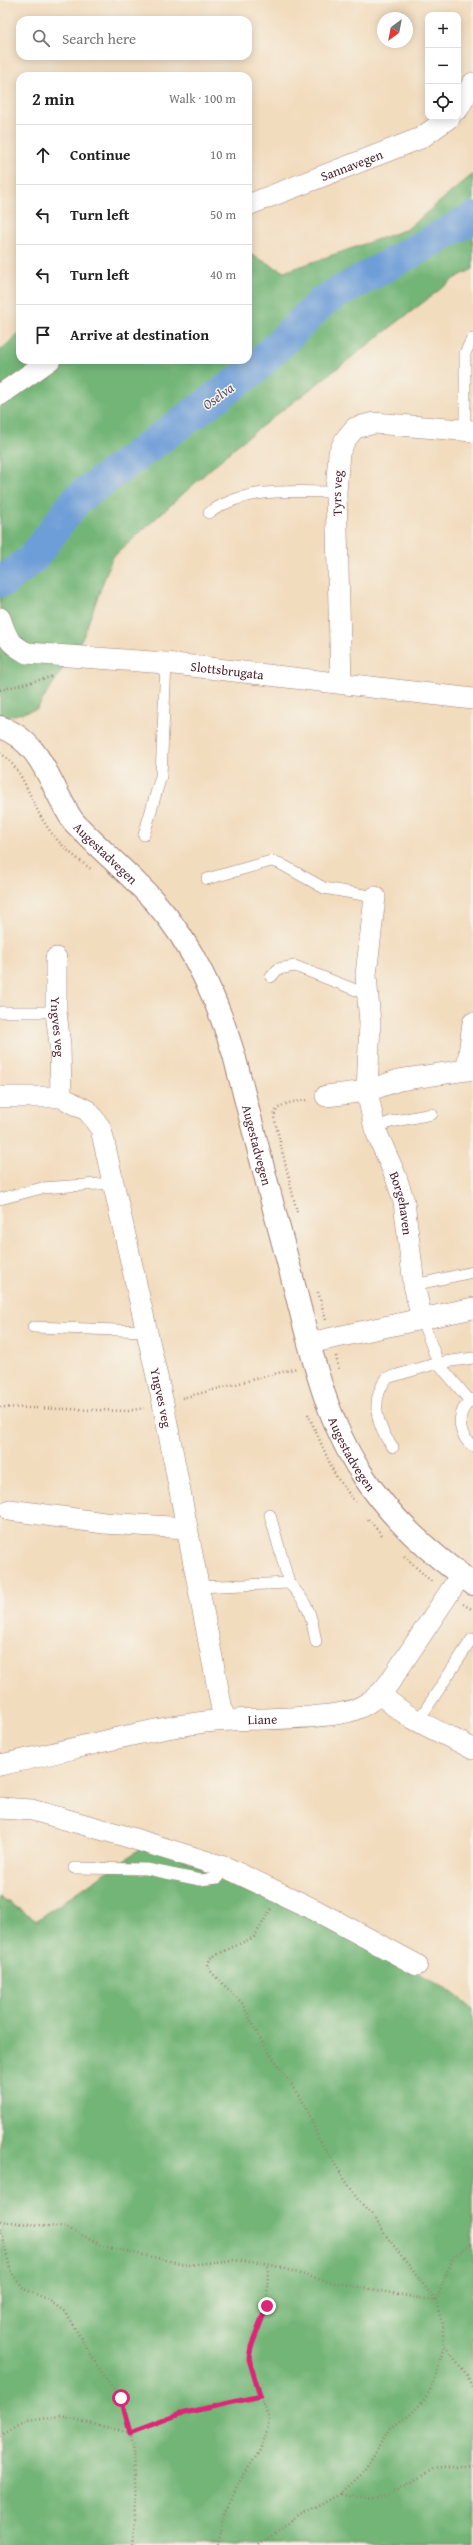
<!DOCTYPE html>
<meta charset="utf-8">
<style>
:root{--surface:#fff;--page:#f6f6f6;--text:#222;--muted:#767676;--line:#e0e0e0}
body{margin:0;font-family:"Gentium Book Plus",serif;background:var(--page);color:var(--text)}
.controls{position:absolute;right:12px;top:12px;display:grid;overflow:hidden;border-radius:8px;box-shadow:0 2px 10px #0003}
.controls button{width:36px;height:36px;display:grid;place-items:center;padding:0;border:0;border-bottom:1px solid var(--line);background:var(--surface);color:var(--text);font:20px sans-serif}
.compass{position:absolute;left:377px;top:12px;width:36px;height:36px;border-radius:50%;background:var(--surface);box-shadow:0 2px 10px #0003;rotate:212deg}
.stop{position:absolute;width:12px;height:12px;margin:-9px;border:3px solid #db2777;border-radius:50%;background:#fff}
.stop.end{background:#db2777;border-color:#fff;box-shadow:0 1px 4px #0008}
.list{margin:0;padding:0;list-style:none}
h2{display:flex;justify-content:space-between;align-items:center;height:52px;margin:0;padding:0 16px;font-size:17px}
h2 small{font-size:13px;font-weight:400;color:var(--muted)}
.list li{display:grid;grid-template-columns:26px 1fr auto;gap:12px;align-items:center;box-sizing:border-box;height:60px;padding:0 16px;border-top:1px solid var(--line)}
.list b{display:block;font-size:15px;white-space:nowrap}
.list em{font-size:13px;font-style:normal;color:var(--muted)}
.icon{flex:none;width:22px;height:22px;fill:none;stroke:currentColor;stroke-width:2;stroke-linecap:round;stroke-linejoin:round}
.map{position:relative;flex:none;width:473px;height:2545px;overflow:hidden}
.search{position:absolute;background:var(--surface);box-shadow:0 2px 10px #0003;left:16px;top:16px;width:236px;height:44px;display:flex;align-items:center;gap:10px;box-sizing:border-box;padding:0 14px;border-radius:12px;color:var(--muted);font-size:15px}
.panel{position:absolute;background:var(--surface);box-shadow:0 2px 10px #0003;left:16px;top:72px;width:236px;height:292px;border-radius:12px}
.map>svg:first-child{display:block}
.forest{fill:#73b577;stroke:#5e6a51}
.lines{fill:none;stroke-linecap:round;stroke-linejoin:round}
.river{stroke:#6e9ed7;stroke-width:32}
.lane-casing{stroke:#9e7e74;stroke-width:12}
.street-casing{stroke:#9e7e74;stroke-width:22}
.secondary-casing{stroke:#9e7e74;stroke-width:24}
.path{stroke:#9e7e74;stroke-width:2.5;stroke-dasharray:1 3;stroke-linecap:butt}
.lane{stroke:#fff;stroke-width:11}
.street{stroke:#fff;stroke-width:21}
.secondary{stroke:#fff;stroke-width:22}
.route{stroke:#db2777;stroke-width:5}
.labels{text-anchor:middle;stroke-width:3;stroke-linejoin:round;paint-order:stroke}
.street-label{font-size:13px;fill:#4a1f2b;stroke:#f7f3e8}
.water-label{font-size:14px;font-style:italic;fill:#585270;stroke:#f7f3e8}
</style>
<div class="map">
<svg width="473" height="2545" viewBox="0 0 473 2545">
<rect width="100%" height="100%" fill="#f7f3e8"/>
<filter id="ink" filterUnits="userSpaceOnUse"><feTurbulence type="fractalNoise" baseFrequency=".025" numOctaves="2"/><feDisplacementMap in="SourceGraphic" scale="8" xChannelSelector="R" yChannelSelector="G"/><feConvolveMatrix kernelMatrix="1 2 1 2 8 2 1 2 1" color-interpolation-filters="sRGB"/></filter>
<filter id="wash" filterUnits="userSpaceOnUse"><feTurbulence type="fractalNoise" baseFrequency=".012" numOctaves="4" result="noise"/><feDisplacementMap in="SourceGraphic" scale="16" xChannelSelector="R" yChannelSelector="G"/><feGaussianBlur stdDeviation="0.9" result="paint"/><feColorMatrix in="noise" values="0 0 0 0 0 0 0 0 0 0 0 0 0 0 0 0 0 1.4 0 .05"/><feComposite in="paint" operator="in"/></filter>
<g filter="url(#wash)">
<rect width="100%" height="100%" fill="#f2dcbe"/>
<g class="forest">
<polygon points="473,174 473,269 455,278 236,446 112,558 83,637 37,709 0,719 0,351 20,332 20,360 248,360 248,253 284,272 407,229"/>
<polygon points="147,1844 277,1898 449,1990 473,2009 473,2545 0,2545 0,1897 37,1920"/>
</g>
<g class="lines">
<polyline class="river" points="0,581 4,581 33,558 77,499 252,371 323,301 473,218"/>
</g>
</g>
<g filter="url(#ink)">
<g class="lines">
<defs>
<g id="lane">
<polyline points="465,430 465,353 472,339"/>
<path d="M209 513C246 486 293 492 336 492"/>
<polyline points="144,835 161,776 166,663"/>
<polyline points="207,879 271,861 279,863 324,888 375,897"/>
<polyline points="271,977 278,969 295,966 366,994"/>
<polyline points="0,1012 56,1012"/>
<polyline points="375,1129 390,1122 432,1114"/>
<polyline points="0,1199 42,1188 113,1183"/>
<polyline points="414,1285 473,1272"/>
<polyline points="422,1320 438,1363 470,1401"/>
<polyline points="33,1327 145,1331"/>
<path d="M473 1399C455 1410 457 1435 473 1446"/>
<path d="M393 1447C376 1427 370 1399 387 1378L438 1363 473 1358"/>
<path d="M289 1583C309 1605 311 1613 316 1642"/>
<polyline points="198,1587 289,1583 270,1515"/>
<polyline points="418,1721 472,1639"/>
<polyline points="74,1868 147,1869 200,1880 218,1878 227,1868"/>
</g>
<g id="street">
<polyline points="458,109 473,83"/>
<path id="s1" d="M248 205 421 138 450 117"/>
<polyline points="0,395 50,360"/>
<path id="s2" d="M0 618C6 637 9 644 27 653L166 663 473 699"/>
<path id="s3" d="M341 682 336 492 339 453 345 440 355 428 374 423 473 431"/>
<path id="s4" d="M375 897 366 975 370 1023 367 1091 375 1129 396 1177 404 1202 414 1285 422 1320"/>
<path id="s5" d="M56 958V1012L60 1045 61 1097"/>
<polyline points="467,1069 473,1023"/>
<polyline points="326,1096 367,1091 399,1080 473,1069"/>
<path id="s6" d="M0 1097H61L88 1111 101 1129 163 1403 224 1720"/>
<polyline points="309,1343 473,1308"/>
<polyline points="10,1510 104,1523 187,1528"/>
<path d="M381 1694C406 1720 442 1732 473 1749"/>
<path id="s7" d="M0 1765C68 1751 136 1731 205 1722 250 1717 299 1721 342 1713 361 1710 378 1698 389 1683L461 1575"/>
<polyline points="0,1808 32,1810 125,1836 227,1868 315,1910 417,1965"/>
</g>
<g id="secondary">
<path id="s8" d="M0 727C43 742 50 787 73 821 99 849 129 873 155 902 194 946 217 1000 234 1055 253 1130 273 1206 293 1281 310 1346 324 1417 362 1474 391 1519 430 1553 473 1584"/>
</g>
</defs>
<use href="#lane" class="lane-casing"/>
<use href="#street" class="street-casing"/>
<use href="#secondary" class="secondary-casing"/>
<g class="path">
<polyline points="0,690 54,676"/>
<path d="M0 753C24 769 29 799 44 822 56 842 73 856 91 869"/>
<path d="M297 1212 274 1117C276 1102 295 1102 307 1100"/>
<polyline points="318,1292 326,1320"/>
<polyline points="336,1356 339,1370"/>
<polyline points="182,1398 297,1368"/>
<polyline points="0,1407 128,1411 144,1408"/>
<polyline points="308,1414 335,1475 355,1502"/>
<polyline points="368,1519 382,1535"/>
<polyline points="404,1556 433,1583"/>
<polyline points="463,1604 473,1610"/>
<polyline points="271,1909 254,1937 210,1958 208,1966 212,1973 242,2003 259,2037 307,2108 318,2138 358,2200 375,2217 384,2233 436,2301 442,2323 444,2345 467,2375 473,2389"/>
<polyline points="0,2221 68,2228 103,2246 188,2265 233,2260 268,2264 321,2280 436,2301"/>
<polyline points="0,2228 11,2272 24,2289 47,2299 65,2312 101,2372 121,2398 133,2443 135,2520 132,2545"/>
<polyline points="436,2301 453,2257 473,2243"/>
<polyline points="0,2436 28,2421 61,2416 130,2433 180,2414 260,2396"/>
<polyline points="341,2494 370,2501 388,2496 433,2469 473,2465"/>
<polyline points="218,2545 221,2524 235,2488 259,2452 266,2435 269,2420 249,2359 251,2347 267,2306 268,2264"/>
<polyline points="258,2545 300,2516 340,2494 361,2475 391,2428 411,2414 425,2399 434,2382 444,2346"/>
</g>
<use href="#lane" class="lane"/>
<use href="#street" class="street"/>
<use href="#secondary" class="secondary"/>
</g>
</g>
<g class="lines" filter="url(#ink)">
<polyline class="route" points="121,2398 130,2433 180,2414 260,2396 249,2359 251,2347 267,2306"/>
</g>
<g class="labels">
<g class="street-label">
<text dy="5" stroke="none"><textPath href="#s1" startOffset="111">Sannavegen</textPath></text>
<text dy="5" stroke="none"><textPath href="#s3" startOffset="189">Tyrs veg</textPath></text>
<text dy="5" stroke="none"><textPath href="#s2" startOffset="247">Slottsbrugata</textPath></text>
<text dy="5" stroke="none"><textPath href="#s8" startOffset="168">Augestadvegen</textPath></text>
<text dy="5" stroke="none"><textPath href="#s5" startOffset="69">Yngves veg</textPath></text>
<text dy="5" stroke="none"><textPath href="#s8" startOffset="504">Augestadvegen</textPath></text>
<text dy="5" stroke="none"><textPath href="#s4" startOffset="313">Borgehaven</textPath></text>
<text dy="5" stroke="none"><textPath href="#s6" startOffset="389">Yngves veg</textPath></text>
<text dy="5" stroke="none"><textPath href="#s8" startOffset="828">Augestadvegen</textPath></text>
<text dy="5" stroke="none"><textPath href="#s7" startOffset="267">Liane</textPath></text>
</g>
<g class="water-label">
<text transform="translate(218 396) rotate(-36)" y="5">Oselva</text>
</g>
</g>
</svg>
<div class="controls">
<button>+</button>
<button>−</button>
<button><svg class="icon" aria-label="locate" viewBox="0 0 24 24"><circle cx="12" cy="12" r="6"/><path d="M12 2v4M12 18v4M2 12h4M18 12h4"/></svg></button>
</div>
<svg class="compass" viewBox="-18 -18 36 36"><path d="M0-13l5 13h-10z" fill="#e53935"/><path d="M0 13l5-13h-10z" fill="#767676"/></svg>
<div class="stop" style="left:121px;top:2398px"></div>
<div class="stop end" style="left:267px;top:2306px"></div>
<div class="search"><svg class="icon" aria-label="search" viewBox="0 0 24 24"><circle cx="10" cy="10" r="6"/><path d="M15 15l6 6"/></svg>Search here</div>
<section class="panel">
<h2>2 min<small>Walk · 100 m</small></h2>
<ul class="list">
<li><svg class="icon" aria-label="ahead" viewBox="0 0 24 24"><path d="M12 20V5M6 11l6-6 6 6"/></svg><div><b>Continue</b></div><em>10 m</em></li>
<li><svg class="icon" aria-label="left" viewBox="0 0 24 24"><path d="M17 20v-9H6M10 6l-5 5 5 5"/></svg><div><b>Turn left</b></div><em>50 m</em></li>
<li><svg class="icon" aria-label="left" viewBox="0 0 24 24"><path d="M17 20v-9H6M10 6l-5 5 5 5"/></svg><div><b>Turn left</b></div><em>40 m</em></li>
<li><svg class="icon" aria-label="arrive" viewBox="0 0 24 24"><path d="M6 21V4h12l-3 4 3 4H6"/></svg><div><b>Arrive at destination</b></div></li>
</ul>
</section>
</div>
